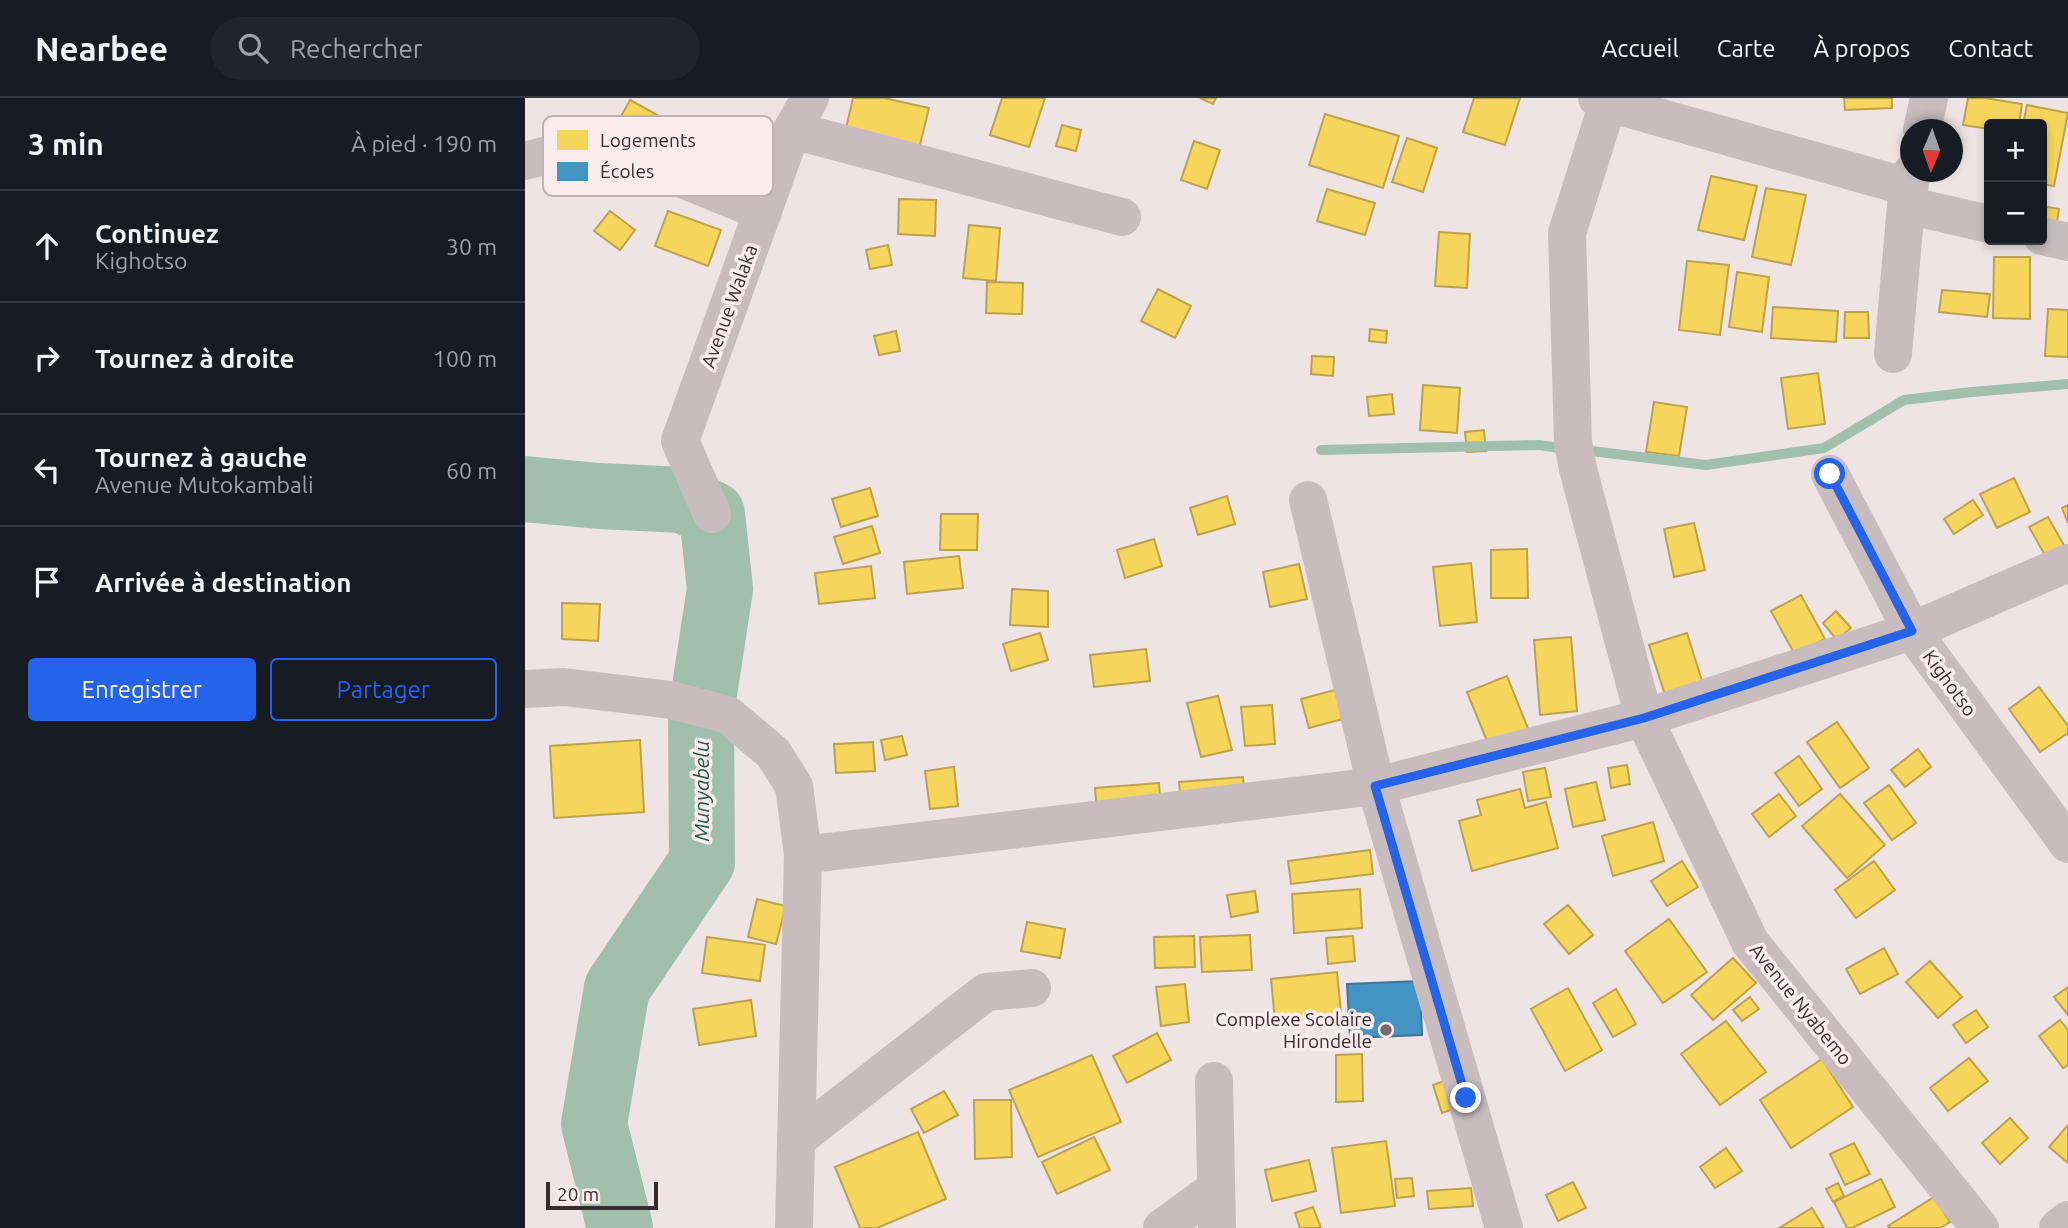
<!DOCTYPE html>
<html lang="fr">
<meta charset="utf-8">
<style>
:root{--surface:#171b24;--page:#20242c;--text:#f1f3f6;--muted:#9ea1a6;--line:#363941;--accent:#2563eb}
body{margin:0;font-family:Ubuntu,sans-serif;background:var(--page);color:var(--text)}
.controls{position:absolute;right:21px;top:21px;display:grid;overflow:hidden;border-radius:7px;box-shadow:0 4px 10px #0003}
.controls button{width:63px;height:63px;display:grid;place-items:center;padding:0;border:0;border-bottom:2px solid var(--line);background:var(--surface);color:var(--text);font:35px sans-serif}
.compass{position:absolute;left:1375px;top:21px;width:63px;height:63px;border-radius:50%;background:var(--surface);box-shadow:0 4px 10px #0003;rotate:182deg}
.scale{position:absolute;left:21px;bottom:18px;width:112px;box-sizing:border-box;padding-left:7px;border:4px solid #392a2f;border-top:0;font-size:19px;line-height:24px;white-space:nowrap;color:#392a2f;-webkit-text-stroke:5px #faeced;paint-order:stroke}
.stop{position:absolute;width:21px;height:21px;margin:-16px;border:5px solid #2563eb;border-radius:50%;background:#fff}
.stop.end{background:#2563eb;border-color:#fff;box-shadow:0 2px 7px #0008}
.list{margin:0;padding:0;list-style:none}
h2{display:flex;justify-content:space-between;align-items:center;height:91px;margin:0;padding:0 28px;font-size:30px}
h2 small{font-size:23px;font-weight:400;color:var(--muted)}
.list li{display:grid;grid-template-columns:46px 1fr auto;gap:21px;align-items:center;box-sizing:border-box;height:112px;padding:0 28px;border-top:2px solid var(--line)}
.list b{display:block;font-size:26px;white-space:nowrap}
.list p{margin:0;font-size:23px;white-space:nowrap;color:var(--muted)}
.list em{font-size:23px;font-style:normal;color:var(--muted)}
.actions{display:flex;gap:14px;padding:21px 28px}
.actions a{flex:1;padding:16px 0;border:2px solid var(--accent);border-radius:7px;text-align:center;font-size:24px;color:var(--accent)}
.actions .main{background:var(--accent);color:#fff}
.icon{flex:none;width:38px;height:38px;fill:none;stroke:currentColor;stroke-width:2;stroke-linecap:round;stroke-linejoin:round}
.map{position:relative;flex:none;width:1543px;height:1130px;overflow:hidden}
header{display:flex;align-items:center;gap:42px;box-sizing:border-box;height:98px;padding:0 35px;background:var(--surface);border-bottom:2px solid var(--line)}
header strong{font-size:33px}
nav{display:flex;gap:38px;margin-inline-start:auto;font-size:24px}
.search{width:490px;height:63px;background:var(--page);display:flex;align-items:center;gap:18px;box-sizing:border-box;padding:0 24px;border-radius:38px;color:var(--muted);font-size:26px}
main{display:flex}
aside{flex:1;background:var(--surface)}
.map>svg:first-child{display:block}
.homes{fill:#f6d55c;stroke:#bda24e;stroke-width:2}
.schools{fill:#4393c3;stroke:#407497;stroke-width:2}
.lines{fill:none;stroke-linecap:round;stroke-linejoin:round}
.stream{stroke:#a0c0ab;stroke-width:10}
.river{stroke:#a0c0ab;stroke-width:66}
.minor{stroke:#c8bcbf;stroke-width:38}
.route{stroke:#2563eb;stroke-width:9}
.poi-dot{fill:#786b6e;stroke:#faeced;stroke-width:2.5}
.labels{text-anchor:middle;stroke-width:7;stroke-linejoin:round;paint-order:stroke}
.street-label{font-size:19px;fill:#392a2f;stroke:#faeced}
.poi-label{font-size:19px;fill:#392a2f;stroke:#faeced;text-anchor:end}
.water-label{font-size:21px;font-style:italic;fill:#1f5b38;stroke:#faeced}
.key{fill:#faeced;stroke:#c0b2b4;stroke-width:2}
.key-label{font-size:19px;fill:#392a2f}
</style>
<header>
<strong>Nearbee</strong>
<div class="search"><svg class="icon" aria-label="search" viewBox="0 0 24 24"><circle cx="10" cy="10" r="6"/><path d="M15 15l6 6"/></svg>Rechercher</div>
<nav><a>Accueil</a><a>Carte</a><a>À propos</a><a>Contact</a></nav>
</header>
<main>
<aside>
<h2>3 min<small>À pied · 190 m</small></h2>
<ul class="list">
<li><svg class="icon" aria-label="ahead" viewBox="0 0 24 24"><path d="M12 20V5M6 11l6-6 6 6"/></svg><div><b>Continuez</b><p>Kighotso</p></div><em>30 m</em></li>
<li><svg class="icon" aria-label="right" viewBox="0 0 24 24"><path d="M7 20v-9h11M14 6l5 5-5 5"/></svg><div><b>Tournez à droite</b></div><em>100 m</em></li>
<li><svg class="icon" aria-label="left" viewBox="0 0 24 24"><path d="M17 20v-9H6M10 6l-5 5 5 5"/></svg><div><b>Tournez à gauche</b><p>Avenue Mutokambali</p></div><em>60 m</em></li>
<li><svg class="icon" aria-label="arrive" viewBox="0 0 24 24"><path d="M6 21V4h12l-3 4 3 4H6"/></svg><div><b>Arrivée à destination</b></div></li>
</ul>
<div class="actions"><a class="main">Enregistrer</a><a>Partager</a></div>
</aside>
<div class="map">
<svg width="1543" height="1130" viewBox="0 0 1543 1130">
<rect width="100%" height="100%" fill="#eee4e4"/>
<g class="homes">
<polygon points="328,0 359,0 404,10 392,59 318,43"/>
<polygon points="477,0 520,0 504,49 465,37"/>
<polygon points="675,0 691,0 688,6"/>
<polygon points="949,0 995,0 980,47 938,34"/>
<polygon points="1319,0 1367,0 1367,10 1320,12"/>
<polygon points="1443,0 1460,0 1497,6 1494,26 1464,26 1464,31 1438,27"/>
<polygon points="105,2 134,18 106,66 78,51"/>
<polygon points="1502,7 1543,15 1529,88 1517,86 1517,26 1498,26"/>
<polygon points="800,16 874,38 858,90 784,67"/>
<polygon points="192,18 237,41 203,108 157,86"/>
<polygon points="537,27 556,32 551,53 531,48"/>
<polygon points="882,40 912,50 898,94 867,84"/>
<polygon points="669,43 695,52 682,91 656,82"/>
<polygon points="1186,78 1232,88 1219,142 1173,132"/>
<polygon points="1241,90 1281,97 1266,167 1227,159"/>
<polygon points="802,91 850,105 840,137 792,123"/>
<polygon points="374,101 411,102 410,138 373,136"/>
<polygon points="1517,108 1534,111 1529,143 1517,141"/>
<polygon points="85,113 110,132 95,152 69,133"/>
<polygon points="143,113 196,132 183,168 130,148"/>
<polygon points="444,127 475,130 471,183 438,180"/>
<polygon points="914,134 945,136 942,190 910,188"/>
<polygon points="363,147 367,167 345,171 341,152"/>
<polygon points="1469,159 1505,159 1505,221 1468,220"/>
<polygon points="1162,163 1204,167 1195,237 1154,232"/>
<polygon points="1212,174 1244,179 1237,234 1204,229"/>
<polygon points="462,184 498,185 497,216 461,215"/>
<polygon points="633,191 666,208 650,240 616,223"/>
<polygon points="1417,192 1465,196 1462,219 1414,214"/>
<polygon points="1248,209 1313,213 1311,244 1246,240"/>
<polygon points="1523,211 1543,212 1543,259 1520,258"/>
<polygon points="1320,214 1343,214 1344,240 1319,240"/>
<polygon points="845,231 862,233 861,245 844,243"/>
<polygon points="371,233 375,253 354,257 349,238"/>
<polygon points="787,258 809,259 808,278 786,276"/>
<polygon points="1293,275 1300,326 1263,331 1256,280"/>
<polygon points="898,287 935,290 932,335 895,332"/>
<polygon points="867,296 869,316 844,318 842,299"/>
<polygon points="1129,304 1162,309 1154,358 1121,354"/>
<polygon points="959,332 961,353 942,354 940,334"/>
<polygon points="1489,380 1505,414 1472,430 1455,396"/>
<polygon points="345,390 353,418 316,429 307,401"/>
<polygon points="702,398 710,426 673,437 665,410"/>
<polygon points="1448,402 1458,417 1429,436 1419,421"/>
<polygon points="1543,407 1543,425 1537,410"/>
<polygon points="416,416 453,416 452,452 415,452"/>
<polygon points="1523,419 1540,449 1521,459 1504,429"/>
<polygon points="1169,425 1180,472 1149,479 1139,431"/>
<polygon points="347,428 355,455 318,466 309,439"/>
<polygon points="629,441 637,468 600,480 592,452"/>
<polygon points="1002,451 1003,500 966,500 966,452"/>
<polygon points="434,458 438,490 382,496 379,464"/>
<polygon points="946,465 952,524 915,528 908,469"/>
<polygon points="774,466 782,501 745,509 738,474"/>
<polygon points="346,468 350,500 294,506 290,475"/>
<polygon points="487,491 523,493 523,529 485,527"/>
<polygon points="1276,497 1300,541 1270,557 1246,513"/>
<polygon points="37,505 75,506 73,543 37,541"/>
<polygon points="1311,513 1326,530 1312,542 1298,525"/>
<polygon points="515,535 523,562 486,573 478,546"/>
<polygon points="1162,535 1179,589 1141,600 1124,547"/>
<polygon points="1046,539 1052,613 1015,617 1009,542"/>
<polygon points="621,551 625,583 569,589 565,557"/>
<polygon points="982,578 1004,633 964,648 942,594"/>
<polygon points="1514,589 1543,628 1543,635 1515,654 1484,611"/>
<polygon points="810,592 818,621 784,630 776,601"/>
<polygon points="693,598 707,652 676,659 662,605"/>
<polygon points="747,607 750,646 720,648 716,609"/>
<polygon points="1312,624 1344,670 1315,690 1282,644"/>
<polygon points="377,638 382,657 360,662 356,642"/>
<polygon points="115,642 119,714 29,720 25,648"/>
<polygon points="348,644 350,673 311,675 309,646"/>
<polygon points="1393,651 1406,669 1380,689 1366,672"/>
<polygon points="1274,658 1297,691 1274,708 1250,675"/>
<polygon points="1102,667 1105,686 1086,690 1083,670"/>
<polygon points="429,669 433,708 405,711 400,673"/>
<polygon points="1020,670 1026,699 1003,703 998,674"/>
<polygon points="718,679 720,704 656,708 654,684"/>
<polygon points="1071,684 1080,722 1048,729 1040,691"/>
<polygon points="634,685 636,710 572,714 570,690"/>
<polygon points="1364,687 1391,725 1367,742 1339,705"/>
<polygon points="995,691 1000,710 1021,704 1033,750 947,773 934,723 956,717 952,702"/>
<polygon points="1254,696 1271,718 1244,739 1227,716"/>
<polygon points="1315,696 1360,747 1322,780 1277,728"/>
<polygon points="1128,724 1139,763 1088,778 1077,738"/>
<polygon points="845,752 848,776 766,786 763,763"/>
<polygon points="1157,763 1173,789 1142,808 1126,783"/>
<polygon points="1349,763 1370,792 1331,820 1310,792"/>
<polygon points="835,791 837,830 769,835 767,796"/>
<polygon points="730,793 733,814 706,819 702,797"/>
<polygon points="232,801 261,808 251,846 223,839"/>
<polygon points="1043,807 1068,837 1044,856 1019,826"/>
<polygon points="1144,821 1182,874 1138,905 1100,853"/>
<polygon points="502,824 540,831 535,860 496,853"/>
<polygon points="725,837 727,872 677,874 675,839"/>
<polygon points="669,838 670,869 630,870 629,839"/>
<polygon points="828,838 830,863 803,866 801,840"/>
<polygon points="182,839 240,847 235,883 177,875"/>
<polygon points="1359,850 1373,876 1335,896 1321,871"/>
<polygon points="1208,860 1231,885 1188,922 1166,897"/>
<polygon points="1405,863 1437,899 1413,920 1381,884"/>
<polygon points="812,874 816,915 750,923 746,881"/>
<polygon points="660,886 664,924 636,928 631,889"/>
<polygon points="1543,889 1543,917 1529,899"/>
<polygon points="1043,890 1077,952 1040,973 1006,911"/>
<polygon points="1091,891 1111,926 1088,939 1068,905"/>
<polygon points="1225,899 1234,911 1217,923 1208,912"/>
<polygon points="226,902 231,938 174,947 168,911"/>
<polygon points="1451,912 1463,929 1441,945 1428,927"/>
<polygon points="1535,922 1543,932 1543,967 1538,970 1514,938"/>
<polygon points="1201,923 1241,974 1195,1007 1156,956"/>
<polygon points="632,935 646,962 602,985 588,958"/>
<polygon points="837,956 838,1003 811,1004 811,957"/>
<polygon points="567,957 596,1024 513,1059 484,992"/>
<polygon points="1444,960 1463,983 1423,1013 1405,990"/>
<polygon points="1297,961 1328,1009 1266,1050 1235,1002"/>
<polygon points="924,981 934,1009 917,1015 908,987"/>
<polygon points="419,993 433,1017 399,1035 386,1011"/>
<polygon points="449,1002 486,1002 487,1059 450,1061"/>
<polygon points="1485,1020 1503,1040 1475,1066 1457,1045"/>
<polygon points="1543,1027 1543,1065 1524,1049"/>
<polygon points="393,1034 421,1101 352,1130 335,1130 310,1069"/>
<polygon points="569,1039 585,1072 532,1096 517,1064"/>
<polygon points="861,1043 870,1108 816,1115 807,1050"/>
<polygon points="1329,1045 1345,1076 1320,1087 1305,1056"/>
<polygon points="1201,1050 1217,1073 1190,1090 1175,1069"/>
<polygon points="784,1062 791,1093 747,1103 740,1072"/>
<polygon points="887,1080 889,1098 872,1100 870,1081"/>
<polygon points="1356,1081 1370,1109 1327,1130 1322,1130 1309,1104"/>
<polygon points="1048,1084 1061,1110 1033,1123 1021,1097"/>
<polygon points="1313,1085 1319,1098 1308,1104 1301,1091"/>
<polygon points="946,1090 948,1108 904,1111 902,1093"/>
<polygon points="1409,1099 1425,1124 1415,1130 1365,1130 1363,1128"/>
<polygon points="788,1109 796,1130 775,1130 770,1115"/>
<polygon points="1287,1110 1299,1130 1254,1130"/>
</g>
<polygon class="schools" points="895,883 897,937 825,940 822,886"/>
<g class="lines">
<g class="stream">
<polyline points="796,352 1014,347 1042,351"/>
<polyline points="1058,352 1181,367 1299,350 1379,302 1447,294 1543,286"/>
</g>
<polyline class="river" points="0,391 74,398 158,402 187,416 195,491 176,615 177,764 92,890 69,1026 95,1130"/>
<g class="minor">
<polyline points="1072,0 1083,5 1383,89"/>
<polyline points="1083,5 1042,135 1048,344 1053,371 1119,620 1225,844 1455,1130"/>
<polyline points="267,32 597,119"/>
<polyline points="1397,32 1404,0"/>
<polyline points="0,63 68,45 238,114"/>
<polyline points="1381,107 1464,126"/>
<polyline points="1517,138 1543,144"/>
<polyline points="1368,256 1381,107 1387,74"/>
<polyline points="1305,376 1387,533 1543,746"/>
<polyline points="783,402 851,688 979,1130"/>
<polyline points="187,416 155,343 267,32 285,0"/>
<polyline points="0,591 39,589 146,602 203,617 248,655 269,688 278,757 269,1130"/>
<polyline points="278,757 851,688 1119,620 1387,533 1543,465"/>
<polyline points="689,983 692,1130"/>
<polyline points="271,1042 461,894 507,890"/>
<polyline points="637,1130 691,1091"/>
<polyline points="1533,1130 1543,1122"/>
</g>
</g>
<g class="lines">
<polyline class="route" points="941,1000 850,688 1119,620 1387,533 1305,376"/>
</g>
<circle class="poi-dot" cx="861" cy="932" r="7"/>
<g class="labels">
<g class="street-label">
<text transform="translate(204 208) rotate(-70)" y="7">Avenue Walaka</text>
<text transform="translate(1425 585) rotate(54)" y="7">Kighotso</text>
<text transform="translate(1276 906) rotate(51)" y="7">Avenue Nyabemo</text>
</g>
<g class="poi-label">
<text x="847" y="928">Complexe Scolaire<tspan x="847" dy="22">Hirondelle</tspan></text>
</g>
<g class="water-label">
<text transform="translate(177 693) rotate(-90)" y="7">Munyabelu</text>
</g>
</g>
<rect x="18" y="18" width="230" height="80" rx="10" class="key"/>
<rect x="32" y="32" width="31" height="20" fill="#f6d55c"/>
<rect x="32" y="64" width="31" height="19" fill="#4393c3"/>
<g class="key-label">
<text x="75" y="49">Logements</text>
<text x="75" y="80">Écoles</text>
</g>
</svg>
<div class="controls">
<button>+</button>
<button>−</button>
</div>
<svg class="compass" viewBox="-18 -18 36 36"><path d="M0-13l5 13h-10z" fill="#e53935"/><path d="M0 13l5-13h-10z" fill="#9ea1a6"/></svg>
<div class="scale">20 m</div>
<div class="stop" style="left:1305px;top:376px"></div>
<div class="stop end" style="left:941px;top:1000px"></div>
</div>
</main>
